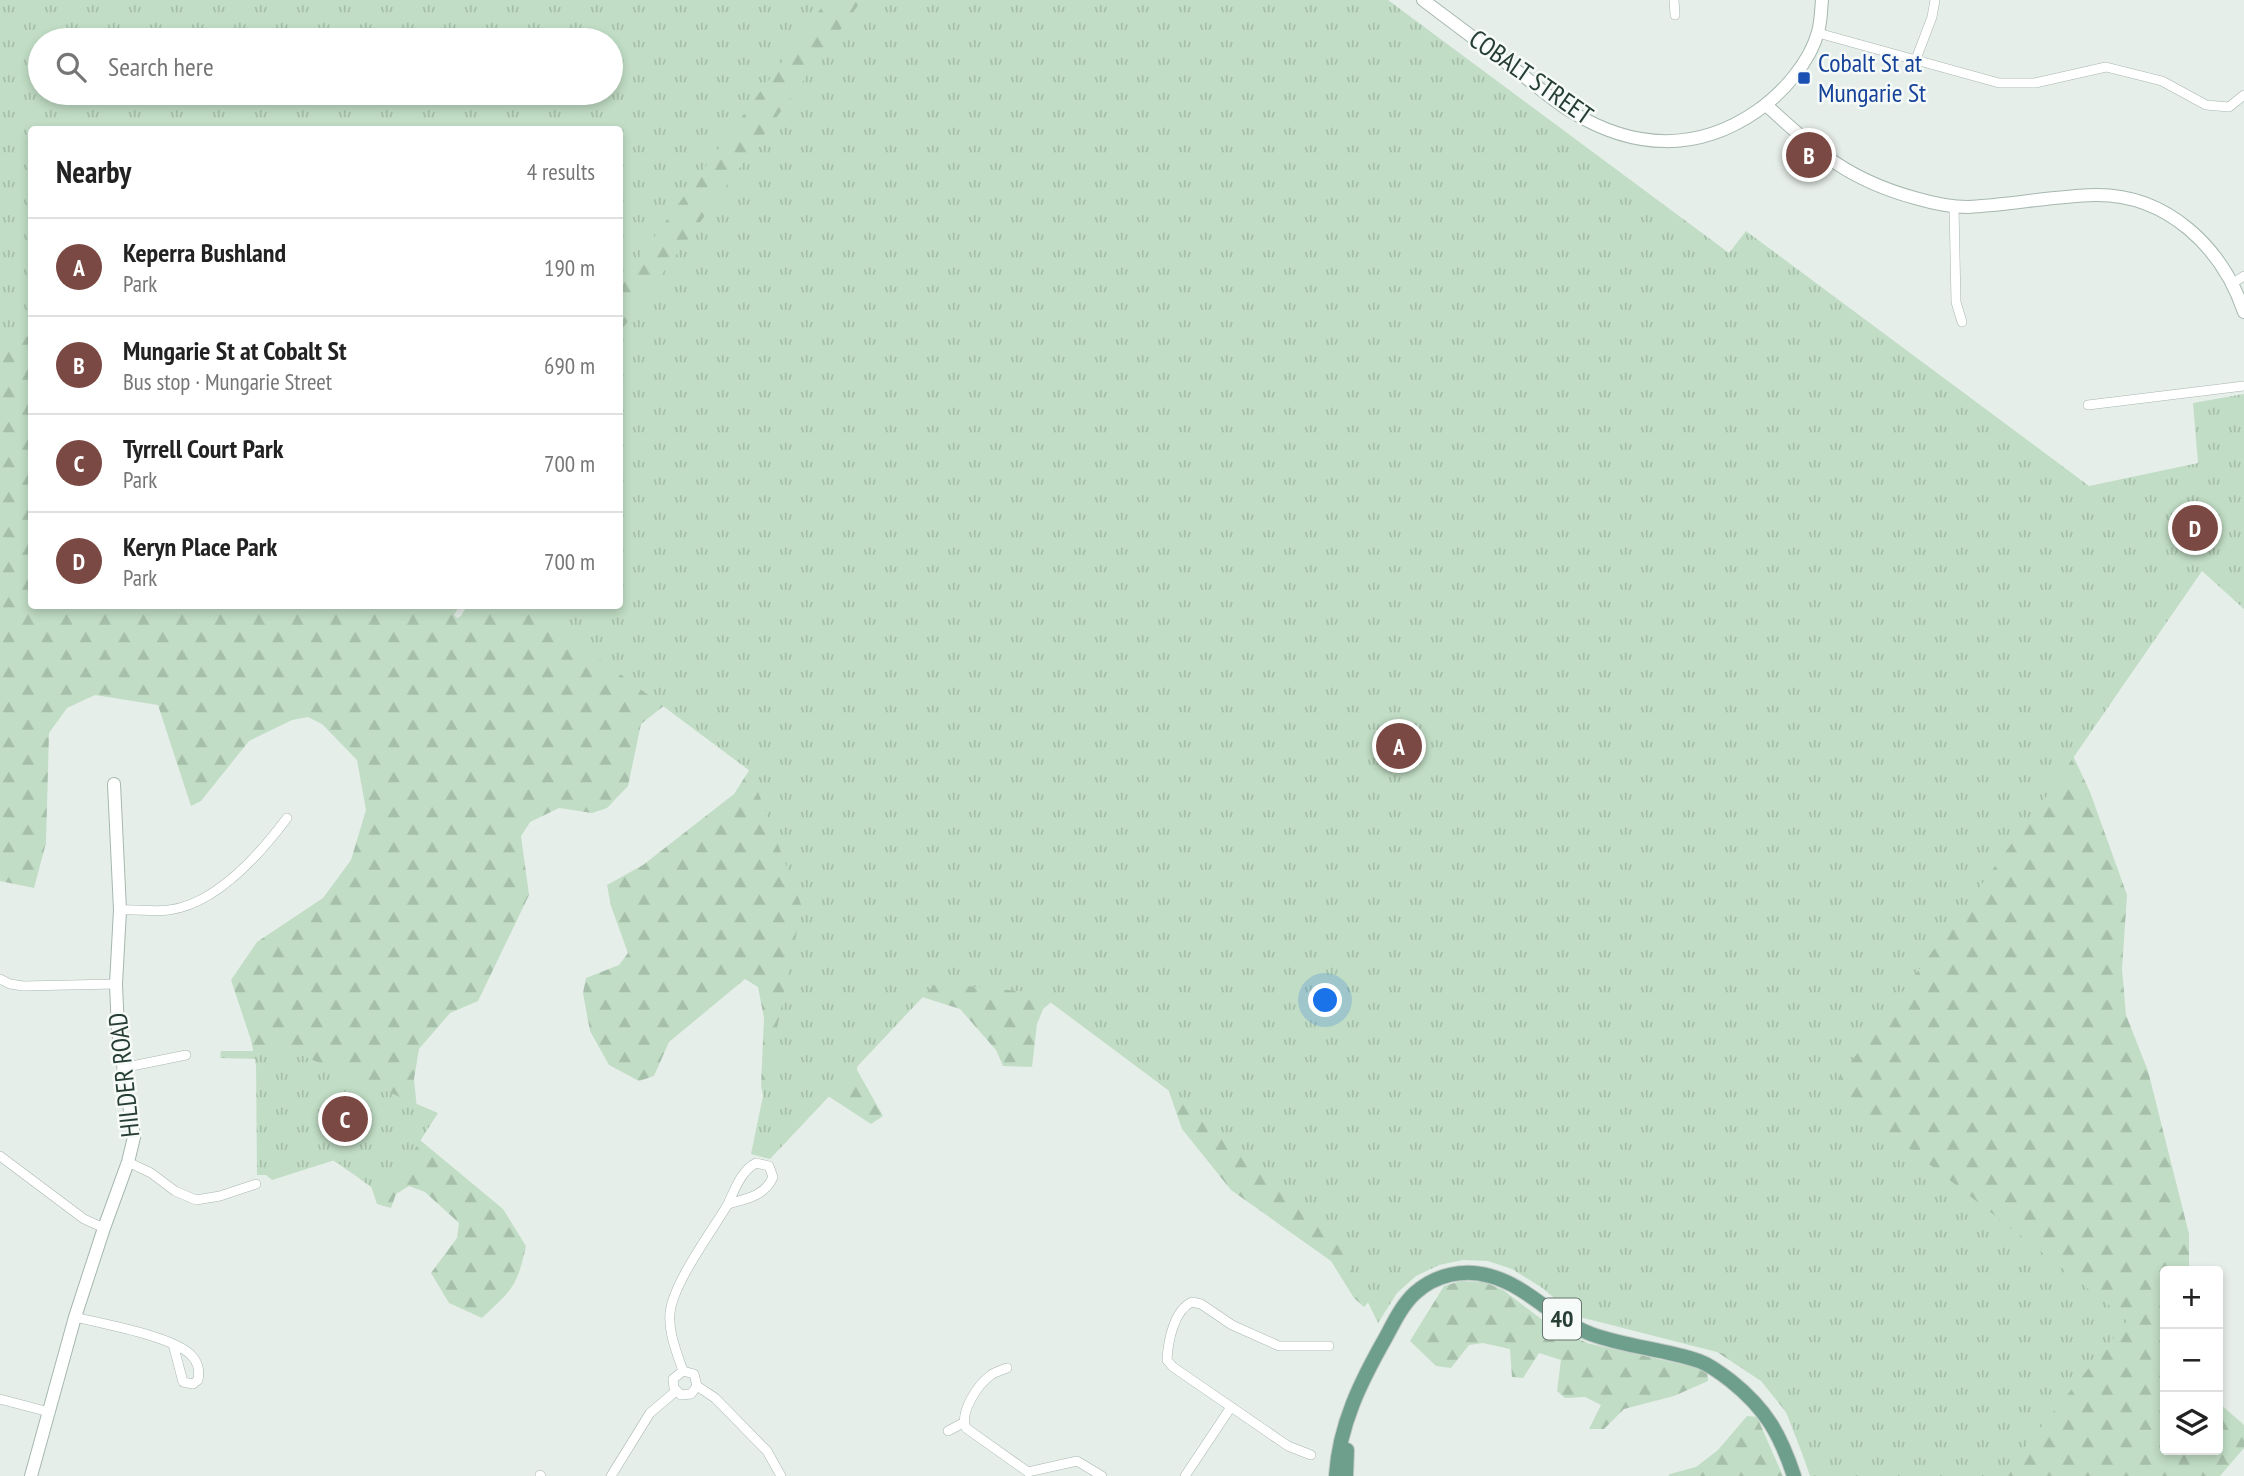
<!DOCTYPE html>
<meta charset="utf-8">
<style>
:root{--surface:#fff;--page:#f2f2f2;--text:#222;--muted:#767676;--line:#e0e0e0;--accent:#7b4943}
body{margin:0;font-family:"PT Sans Narrow",sans-serif;background:var(--page);color:var(--text)}
.controls{position:absolute;right:21px;bottom:21px;display:grid;overflow:hidden;border-radius:7px;box-shadow:0 4px 10px #0003}
.controls button{width:63px;height:63px;display:grid;place-items:center;padding:0;border:0;border-bottom:2px solid var(--line);background:var(--surface);color:var(--text);font:35px sans-serif}
.you{position:absolute;left:1326px;top:1001px;width:24px;height:24px;margin:-18px;border:5px solid #fff;border-radius:50%;background:#1a73e8;box-shadow:0 0 0 10px #1a73e833}
.badge{display:grid;place-items:center;width:46px;height:46px;border-radius:50%;background:var(--accent);color:#fff;font-size:23px;font-weight:700}
.pin{position:absolute;translate:-50% -50%;border:4px solid #fff;box-shadow:0 2px 7px #0006}
.list{margin:0;padding:0;list-style:none}
h2{display:flex;justify-content:space-between;align-items:center;height:91px;margin:0;padding:0 28px;font-size:30px}
h2 small{font-size:23px;font-weight:400;color:var(--muted)}
.list li{display:grid;grid-template-columns:46px 1fr auto;gap:21px;align-items:center;box-sizing:border-box;height:98px;padding:0 28px;border-top:2px solid var(--line)}
.list b{display:block;font-size:26px;white-space:nowrap}
.list p{margin:0;font-size:23px;white-space:nowrap;color:var(--muted)}
.list em{font-size:23px;font-style:normal;color:var(--muted)}
.icon{flex:none;width:38px;height:38px;fill:none;stroke:currentColor;stroke-width:2;stroke-linecap:round;stroke-linejoin:round}
.map{position:relative;flex:none;width:2244px;height:1476px;overflow:hidden}
.search{position:absolute;background:var(--surface);box-shadow:0 4px 10px #0003;left:28px;top:28px;width:595px;height:77px;display:flex;align-items:center;gap:18px;box-sizing:border-box;padding:0 24px;border-radius:38px;color:var(--muted);font-size:26px}
.panel{position:absolute;background:var(--surface);box-shadow:0 4px 10px #0003;left:28px;top:126px;width:595px;height:483px;border-radius:7px}
.map>svg:first-child{display:block}
.forest{fill:url(#forest-firs);fill-rule:evenodd}
.park{fill:url(#park-tufts);fill-rule:evenodd}
.lines{fill:none;stroke-linecap:round;stroke-linejoin:round}
.street-casing{stroke:#a9b6af;stroke-width:10}
.secondary-casing{stroke:#a5b8af;stroke-width:14}
.primary-casing{stroke:#c2c9c6;stroke-width:16}
.street{stroke:#fff;stroke-width:9}
.secondary{stroke:#fff;stroke-width:12}
.primary{stroke:#6e9f8c;stroke-width:14}
.transit-dot{fill:#1a4fb4;stroke:#f6faf8;stroke-width:2.5}
.labels{text-anchor:middle;stroke-width:5;stroke-linejoin:round;paint-order:stroke}
.shield{fill:#f6faf8;stroke:#64766f;stroke-width:2}
.shield-label{font-size:24px;font-weight:bold;fill:#263e34}
.transit-label{font-size:26px;fill:#164399;stroke:#f6faf8;text-anchor:start}
.street-label{font-size:26px;fill:#263e34;stroke:#f6faf8}
</style>
<div class="map">
<svg width="2244" height="1476" viewBox="0 0 2244 1476">
<defs>
<pattern id="forest-firs" width="22" height="20" patternUnits="userSpaceOnUse" patternTransform="scale(1.75)"><rect width="22" height="20" fill="#c1ddc5"/><path d="M5 1l3.5 6h-7zM16 11l3.5 6h-7z" fill="#a6bfaa"/></pattern>
<pattern id="park-tufts" width="24" height="20" patternUnits="userSpaceOnUse" patternTransform="scale(1.75)"><rect width="24" height="20" fill="#c1ddc5"/><path d="M3 7l-1-3M5 7V3M7 7l1-3M15 17l-1-3M17 17v-4M19 17l1-3" fill="none" stroke="#a6bfaa"/></pattern>
</defs>
<rect width="100%" height="100%" fill="#e6eee9"/>
<g class="forest">
<path d="M0 0H1310L1992 582 2090 792 2127 895 2122 969 2126 1015 2148 1071 2189 1234V1271H2165V1450H2218V1402L2244 1425V1448L2220 1476H1811L1786 1412 1761 1381 1702 1342 1510 1258 1404 1261 1364 1307 1354 1298 1331 1261 1231 1190 1182 1129 1165 1080 1068 988 1043 1009 1037 1024 1032 1067 1003 1066 996 1050 960 1009 922 997 905 1009 882 1040 867 1042 858 1055 857 1070 883 1116 871 1124 828 1096 768 1120 761 1086 764 1018 758 987 745 979 669 1042 654 1076 639 1081 609 1065 590 1031 583 993 586 978 619 965 628 953 611 906 607 885 643 865 734 794 750 769 666 704 641 724 628 786 607 808 592 813 559 808 530 822 521 836 529 895 478 1001 450 1013 419 1049 414 1079 420 1140 503 1209 526 1246C517 1287 512 1290 482 1318L449 1303 431 1273 457 1238 459 1223 425 1192 409 1186 396 1194 391 1208 377 1204 371 1186 331 1159 270 1138 251 1040 231 980 257 942 323 898 351 860 366 810 357 760 322 724 308 717 292 720 249 741 201 801 191 806 158 705 95 695 67 708 49 733 46 843 34 888 0 881ZM40 40H611V93H40ZM32 130H620V606H467L461 616 457 618 454 615 459 606H32Z"/>
<polygon points="1461,1281 1484,1282 1503,1290 1544,1321 1587,1343 1707,1370 1708,1381 1674,1396 1624,1409 1604,1429 1589,1429 1601,1405 1585,1397 1565,1398 1557,1391 1561,1360 1539,1353 1523,1378 1512,1377 1510,1349 1483,1343 1469,1345 1451,1368 1436,1366 1410,1341 1444,1286"/>
<polygon points="1747,1416 1757,1417 1783,1476 1668,1476 1670,1474 1696,1467 1718,1450"/>
</g>
<g class="park">
<path d="M0 0H827L620 284V130H32L31 336 0 340ZM611 40V93H40V40Z"/>
<polygon points="862,0 1388,0 1729,253 1746,231 2089,486 2198,463 2193,403 2244,394 2244,609 2202,571 2051,790 1832,1088 2128,1320 2001,1476 1810,1476 1791,1420 1756,1362 1576,1316 1541,1287 1512,1269 1488,1261 1463,1260 1439,1265 1416,1276 1397,1293 1378,1323 1342,1249 1172,1093 1038,993 936,983 770,1159 751,1154 802,907 750,771 529,606 620,606 620,332"/>
<polygon points="270,1042 438,1113 384,1197 335,1160 272,1180 266,1175 257,1175 256,1059 220,1058 221,1051 263,1051"/>
</g>
<g class="lines">
<defs>
<g id="street">
<polyline points="1674,0 1675,15"/>
<polyline points="1818,33 1999,83 2035,83 2106,67 2162,81 2206,105 2229,107 2244,95"/>
<polyline points="1916,59 1932,17 1935,0"/>
<polyline points="1954,207 1956,302 1962,322"/>
<polyline points="2233,283 2244,276"/>
<polyline points="2088,405 2244,386"/>
<path d="M120 910C136 909 154 912 169 910 217 904 260 854 287 818"/>
<polyline points="0,979 10,984 23,986 116,984"/>
<polyline points="122,1068 186,1055"/>
<polyline points="0,1156 84,1219 104,1228"/>
<polyline points="128,1162 151,1173 175,1191 196,1200 220,1196 256,1184"/>
<path d="M756 1163 769 1166 773 1177C765 1196 746 1199 728 1204 735 1189 741 1171 756 1163Z"/>
<path d="M75 1317C103 1324 172 1336 191 1355 198 1362 200 1370 198 1380L193 1384 183 1382 173 1344"/>
<path d="M1007 1368C1002 1370 995 1372 991 1375 978 1384 959 1413 966 1428L1028 1472 1077 1461 1102 1476"/>
<path d="M683 1371C677 1353 668 1332 670 1313 673 1283 712 1231 728 1204"/>
<polyline points="697,1386 691,1394 681,1395 674,1388 673,1379 683,1371 694,1374 697,1386 715,1398 767,1451 781,1476"/>
<polyline points="0,1399 49,1412"/>
<polyline points="948,1431 963,1423"/>
<path d="M1311 1455 1288 1446 1173 1367 1167 1360C1168 1341 1174 1310 1192 1302L1201 1304 1232 1325 1279 1346H1329"/>
<polyline points="540,1475 541,1476"/>
<polyline points="611,1476 650,1413 676,1391"/>
<polyline points="1185,1476 1231,1407"/>
</g>
<g id="secondary">
<path d="M1423 0C1455 24 1486 47 1517 71 1535 84 1553 101 1572 112 1634 150 1698 152 1757 111 1783 93 1810 62 1818 32 1821 22 1821 10 1822 0"/>
<path d="M1766 105C1817 151 1846 179 1915 198 1932 203 1949 207 1968 207 2010 205 2053 196 2095 195 2167 194 2222 247 2244 312"/>
<polyline points="31,1476 75,1317 104,1228 128,1162 134,1137 118,1031 116,984 120,910 114,784"/>
</g>
<g id="primary">
<path d="M1336 1476C1339 1425 1361 1381 1386 1337 1394 1322 1402 1305 1415 1293 1435 1275 1464 1268 1490 1276 1528 1286 1554 1320 1591 1334 1626 1347 1664 1349 1699 1361 1710 1365 1722 1374 1731 1381 1766 1409 1780 1434 1794 1476"/>
<polyline points="1346,1476 1347,1450"/>
</g>
</defs>
<use href="#street" class="street-casing"/>
<use href="#secondary" class="secondary-casing"/>
<use href="#primary" class="primary-casing"/>
<use href="#street" class="street"/>
<use href="#secondary" class="secondary"/>
<use href="#primary" class="primary"/>
</g>
<rect class="transit-dot" x="1797" y="71" width="14" height="14" rx="3.5"/>
<g class="labels">
<rect class="shield" x="1543" y="1298.5" width="38" height="41" rx="5"/>
<g class="shield-label">
<text x="1562" y="1327">40</text>
</g>
<g class="transit-label">
<text x="1818" y="72">Cobalt St at<tspan x="1818" dy="30">Mungarie St</tspan></text>
</g>
<g class="street-label">
<text transform="translate(1531 77) rotate(35)" y="9">COBALT STREET</text>
<text transform="translate(124 1075) rotate(-96)" y="9">HILDER ROAD</text>
</g>
</g>
</svg>
<div class="controls">
<button>+</button>
<button>−</button>
<button><svg class="icon" aria-label="layers" viewBox="0 0 24 24"><path d="M12 4l9 5-9 5-9-5zM3 14l9 5 9-5"/></svg></button>
</div>
<div class="you"></div>
<div class="pin badge" style="left:1399px;top:746px">A</div>
<div class="pin badge" style="left:1809px;top:155px">B</div>
<div class="pin badge" style="left:345px;top:1119px">C</div>
<div class="pin badge" style="left:2195px;top:528px">D</div>
<div class="search"><svg class="icon" aria-label="search" viewBox="0 0 24 24"><circle cx="10" cy="10" r="6"/><path d="M15 15l6 6"/></svg>Search here</div>
<section class="panel">
<h2>Nearby<small>4 results</small></h2>
<ul class="list">
<li><span class="badge">A</span><div><b>Keperra Bushland</b><p>Park</p></div><em>190 m</em></li>
<li><span class="badge">B</span><div><b>Mungarie St at Cobalt St</b><p>Bus stop · Mungarie Street</p></div><em>690 m</em></li>
<li><span class="badge">C</span><div><b>Tyrrell Court Park</b><p>Park</p></div><em>700 m</em></li>
<li><span class="badge">D</span><div><b>Keryn Place Park</b><p>Park</p></div><em>700 m</em></li>
</ul>
</section>
</div>
